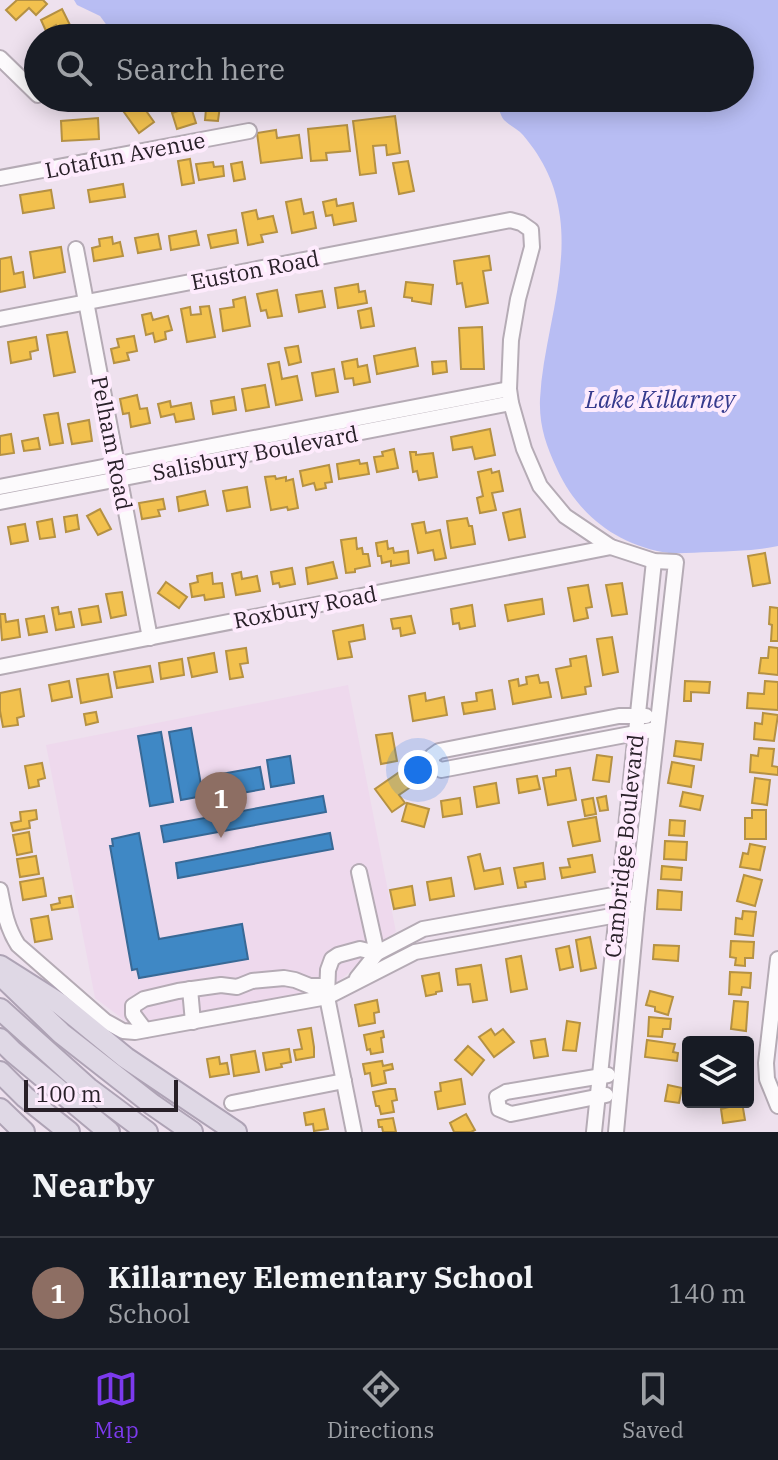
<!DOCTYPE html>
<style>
:root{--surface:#171b24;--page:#20242c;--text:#f1f3f6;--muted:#9ea1a6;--line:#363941;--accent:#7c3aed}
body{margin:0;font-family:"IBM Plex Serif",serif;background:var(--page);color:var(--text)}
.controls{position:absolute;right:24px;bottom:24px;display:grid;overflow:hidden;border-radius:8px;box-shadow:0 4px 20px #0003}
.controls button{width:72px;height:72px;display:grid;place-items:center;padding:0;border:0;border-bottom:2px solid var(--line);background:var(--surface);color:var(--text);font:40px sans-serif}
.scale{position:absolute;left:24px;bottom:20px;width:154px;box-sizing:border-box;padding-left:8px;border:4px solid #282028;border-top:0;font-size:22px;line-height:28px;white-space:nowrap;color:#282028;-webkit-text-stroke:6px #feebfd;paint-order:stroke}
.you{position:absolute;left:418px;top:770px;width:28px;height:28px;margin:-20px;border:6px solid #fff;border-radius:50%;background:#1a73e8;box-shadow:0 0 0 12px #1a73e833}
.badge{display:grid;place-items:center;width:52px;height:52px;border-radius:50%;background:var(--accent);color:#fff;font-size:26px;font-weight:700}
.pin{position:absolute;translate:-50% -66px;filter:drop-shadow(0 2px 4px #0008)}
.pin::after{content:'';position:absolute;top:42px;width:28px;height:24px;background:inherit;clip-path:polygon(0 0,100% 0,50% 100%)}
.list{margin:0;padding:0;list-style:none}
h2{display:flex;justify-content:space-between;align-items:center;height:104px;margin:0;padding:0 32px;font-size:34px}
h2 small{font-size:26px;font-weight:400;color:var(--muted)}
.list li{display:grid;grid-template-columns:52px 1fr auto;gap:24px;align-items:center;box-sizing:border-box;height:112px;padding:0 32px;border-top:2px solid var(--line)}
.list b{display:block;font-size:30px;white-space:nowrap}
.list p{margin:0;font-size:26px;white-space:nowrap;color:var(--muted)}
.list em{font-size:26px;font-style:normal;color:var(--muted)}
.icon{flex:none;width:44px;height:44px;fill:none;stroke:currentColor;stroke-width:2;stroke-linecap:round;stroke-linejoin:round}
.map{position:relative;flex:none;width:778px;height:1132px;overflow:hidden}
.search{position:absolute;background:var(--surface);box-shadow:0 4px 20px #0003;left:24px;right:24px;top:24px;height:88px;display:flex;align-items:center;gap:20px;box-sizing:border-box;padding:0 28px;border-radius:44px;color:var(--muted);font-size:30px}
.sheet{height:216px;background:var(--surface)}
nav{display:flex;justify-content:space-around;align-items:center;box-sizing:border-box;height:112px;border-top:2px solid var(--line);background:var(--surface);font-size:22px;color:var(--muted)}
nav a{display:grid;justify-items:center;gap:4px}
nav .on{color:var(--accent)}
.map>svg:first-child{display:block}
.built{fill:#eed9ed}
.water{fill:#b8bdf3}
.homes{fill:#f2c14e;stroke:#b59143;stroke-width:2}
.schools{fill:#3f88c5;stroke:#386996;stroke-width:2}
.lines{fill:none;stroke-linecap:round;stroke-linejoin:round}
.minor-casing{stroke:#b5abb5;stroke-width:18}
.highway-casing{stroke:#aea3b5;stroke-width:24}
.minor{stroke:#fcfafc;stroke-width:14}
.highway{stroke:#dfd8e5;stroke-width:20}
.labels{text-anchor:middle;stroke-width:8;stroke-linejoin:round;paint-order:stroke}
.street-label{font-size:22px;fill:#282028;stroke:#feebfd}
.water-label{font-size:24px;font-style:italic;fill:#363b8d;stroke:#feebfd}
</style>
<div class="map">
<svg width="778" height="1132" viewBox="0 0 778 1132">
<rect width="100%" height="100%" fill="#eee1ee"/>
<polygon class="built" points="348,685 396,932 383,940 344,977 328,988 310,994 135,1028 95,998 46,745"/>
<path class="water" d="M74 0H778V546C756 551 734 551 711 552 697 552 682 554 669 553 618 546 578 515 557 469 546 445 539 426 540 399 543 339 568 278 560 217 556 185 544 160 523 135 518 129 510 126 504 120 500 115 498 105 495 98H740V38H116L100 16 77 5Z"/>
<g class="homes">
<polygon points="17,0 43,0 47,4 36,15 29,8 16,20 6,10"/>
<polygon points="62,9 70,25 59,30 56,25 46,31 41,20"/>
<polygon points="82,29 86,38 62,38"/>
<polygon points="120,98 137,98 154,122 139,133 116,101"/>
<polygon points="207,98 221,98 218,121 205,120"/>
<polygon points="191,107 196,123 177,129 172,113"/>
<polygon points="395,116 400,153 387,155 386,145 373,146 376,173 360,175 353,121"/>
<polygon points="98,118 99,139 62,141 61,121"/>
<polygon points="347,125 350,151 326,153 327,160 311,161 308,129"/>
<polygon points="276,130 277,138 299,135 302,158 261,163 257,133"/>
<polygon points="190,159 194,183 182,185 178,161"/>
<polygon points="408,161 414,191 399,194 393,163"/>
<polygon points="213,162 214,167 223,166 224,176 199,180 196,164"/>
<polygon points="242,162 245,179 234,181 231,164"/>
<polygon points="123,184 125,197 90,202 88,190"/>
<polygon points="51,190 54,208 23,213 20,195"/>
<polygon points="301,199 304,214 313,212 316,228 292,233 286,202"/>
<polygon points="336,199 337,206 353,203 356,221 334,225 332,215 326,216 323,202"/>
<polygon points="256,210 258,219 273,216 277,232 261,235 263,242 248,245 242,213"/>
<polygon points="236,230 238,243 211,248 208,235"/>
<polygon points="196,231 199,245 171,250 169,236"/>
<polygon points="158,234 161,249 138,253 135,238"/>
<polygon points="112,237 113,244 120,242 123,256 94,261 92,248 100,246 99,239"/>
<polygon points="61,247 65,272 34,278 30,252"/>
<polygon points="489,256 491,270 483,271 488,303 466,307 462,283 457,284 454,261"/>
<polygon points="11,257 14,274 23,272 25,287 0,292 0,259"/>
<polygon points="406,282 433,285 431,304 412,301 412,298 404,297"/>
<polygon points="358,284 359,292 365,291 367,303 338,308 335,288"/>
<polygon points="277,290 282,316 268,318 266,310 261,311 257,294"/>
<polygon points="322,291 325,307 299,312 296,295"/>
<polygon points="245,297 250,326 223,331 220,309 234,307 233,300"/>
<polygon points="209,306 215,337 187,342 181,309 190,307 191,315 201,314 200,307"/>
<polygon points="371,308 374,326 361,328 358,311"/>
<polygon points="151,313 153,320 168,316 172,330 165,332 166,339 155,342 153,333 146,335 142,315"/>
<polygon points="482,327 484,369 461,369 459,328"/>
<polygon points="67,332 75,372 54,376 47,335"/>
<polygon points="134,336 137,351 127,353 129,360 114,363 111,349 119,347 117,339"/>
<polygon points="36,337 38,350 30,352 31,359 11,363 8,342"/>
<polygon points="298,346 301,362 289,365 285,348"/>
<polygon points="415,348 418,366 377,374 374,356"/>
<polygon points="357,359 358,367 367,365 370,382 354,385 353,378 345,379 342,362"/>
<polygon points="446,361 447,372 433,374 432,362"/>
<polygon points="279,362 282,379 297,376 302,400 276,405 268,364"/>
<polygon points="334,369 338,392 316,396 312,373"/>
<polygon points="265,385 269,407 246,411 242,389"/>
<polygon points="137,395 140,409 147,408 150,423 131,427 129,413 123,414 120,399"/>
<polygon points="234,397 236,410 213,414 211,401"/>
<polygon points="170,401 171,407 191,403 194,419 176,422 174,414 161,417 158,404"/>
<polygon points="58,413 63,443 50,445 44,415"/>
<polygon points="89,420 92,441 72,444 68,424"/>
<polygon points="490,429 495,455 475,459 472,447 453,450 451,437"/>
<polygon points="11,434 14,453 0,455 0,436"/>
<polygon points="38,438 40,449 24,451 22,441"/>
<polygon points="394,449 398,468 377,472 374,457 383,456 382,452"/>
<polygon points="410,452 416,452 416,455 433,453 437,477 419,480 417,471 413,472"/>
<polygon points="359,460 360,464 367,463 369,474 339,479 337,464"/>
<polygon points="329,465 332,482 325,483 326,488 316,490 314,483 303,486 300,471"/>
<polygon points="491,469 492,473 499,471 503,491 492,493 496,510 480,513 477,498 483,496 478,472"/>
<polygon points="275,476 276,479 286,477 286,481 293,479 298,508 288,510 287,507 271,510 265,477"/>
<polygon points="247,487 250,507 227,511 223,491"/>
<polygon points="205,491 208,505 179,511 177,497"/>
<polygon points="163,499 165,509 158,510 160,516 142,519 139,503"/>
<polygon points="100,509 111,529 98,535 87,516"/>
<polygon points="520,509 525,537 509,540 503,513"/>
<polygon points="77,515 79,529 66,532 64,517"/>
<polygon points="467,518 469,526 472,526 475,544 451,548 447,521"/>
<polygon points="52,519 55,537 40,539 37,522"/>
<polygon points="424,522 426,533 440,530 446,558 435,560 433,550 418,553 412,524"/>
<polygon points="25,524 28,541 11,544 8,527"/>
<polygon points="356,538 357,549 362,548 363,554 368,554 370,566 355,569 355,572 346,573 341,540"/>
<polygon points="387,541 388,549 393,548 394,553 408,551 409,563 391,566 391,561 382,563 381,556 378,556 376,543"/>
<polygon points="765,553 770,583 753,586 748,556"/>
<polygon points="333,562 337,578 308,584 306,568"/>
<polygon points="292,568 295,584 280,587 279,583 273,584 271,572"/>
<polygon points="241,572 242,579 257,576 260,591 236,595 232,574"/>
<polygon points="212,573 213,584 222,583 224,597 205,600 204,595 192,597 190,584 198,582 197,576"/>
<polygon points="166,582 187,597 179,608 158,593"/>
<polygon points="622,583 627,614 612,616 606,585"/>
<polygon points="588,585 592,607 586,608 588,618 574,621 568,588"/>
<polygon points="122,592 126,615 111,618 106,594"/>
<polygon points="542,599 544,614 508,621 505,605"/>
<polygon points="472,605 475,626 460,629 459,623 453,624 451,609"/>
<polygon points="98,606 101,622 82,625 79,609"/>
<polygon points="58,607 59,614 71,612 74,627 56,630 52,608"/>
<polygon points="770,607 778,608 778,641 771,641 772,625 769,624"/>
<polygon points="0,614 5,614 6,622 18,620 20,637 2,640"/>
<polygon points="44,616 47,632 29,635 26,619"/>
<polygon points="411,616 415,633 401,636 400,628 393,629 391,619"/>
<polygon points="363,625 365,639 349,642 352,657 338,659 333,631"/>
<polygon points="612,637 618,672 603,675 597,639"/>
<polygon points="769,647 778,648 778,675 759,673 761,658 768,658"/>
<polygon points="246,648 248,663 240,664 243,677 230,679 226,651"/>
<polygon points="214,653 217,672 192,677 188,658"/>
<polygon points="586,656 591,686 585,687 586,694 562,698 556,669 571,666 570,659"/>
<polygon points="182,659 184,675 161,679 159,663"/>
<polygon points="150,666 153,682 117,688 114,672"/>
<polygon points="108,674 112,697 81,703 77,679"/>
<polygon points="538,675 540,683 548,682 551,697 513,704 509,681 518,679 519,686 527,684 526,677"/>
<polygon points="69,681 72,697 52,701 49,685"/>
<polygon points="685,681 710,682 709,693 691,692 691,701 684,701"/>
<polygon points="765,681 778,682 778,710 747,708 748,693 764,694"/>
<polygon points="20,689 24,716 17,718 18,725 3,727 0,711 0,693"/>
<polygon points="492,690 495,709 464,714 462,703 477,701 476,693"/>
<polygon points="425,693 426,701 444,697 447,715 413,721 409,696"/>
<polygon points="96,712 98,722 86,725 84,714"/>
<polygon points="763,713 778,715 774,741 754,739 755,723 762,724"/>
<polygon points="392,733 397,761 381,764 376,735"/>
<polygon points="676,741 703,744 701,760 674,756"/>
<polygon points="759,748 774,749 772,766 778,767 778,775 750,772 751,755 758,756"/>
<polygon points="597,755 612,757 609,782 593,780"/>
<polygon points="672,762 694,766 691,787 668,783"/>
<polygon points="42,763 45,778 38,780 39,786 29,788 25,766"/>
<polygon points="570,768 576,800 548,805 543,778 556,776 556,770"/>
<polygon points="401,771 412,786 399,795 405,803 392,812 375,789"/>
<polygon points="537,776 540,789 519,793 517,779"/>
<polygon points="755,778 770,780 767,805 752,803"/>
<polygon points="496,783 499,803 477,807 474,787"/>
<polygon points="683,792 703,796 700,810 680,806"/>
<polygon points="606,796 608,810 600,811 597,798"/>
<polygon points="460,798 462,814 443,817 441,801"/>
<polygon points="593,798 596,814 585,816 582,800"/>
<polygon points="407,803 429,809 424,827 402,821"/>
<polygon points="36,810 37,819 29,821 30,828 13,831 11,823 21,821 20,812"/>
<polygon points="752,810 766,810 766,839 745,839 745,818 752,818"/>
<polygon points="596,817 600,841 573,846 568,822"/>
<polygon points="670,820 685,821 684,836 669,835"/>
<polygon points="29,832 32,852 17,855 13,835"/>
<polygon points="665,841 687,842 686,860 664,859"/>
<polygon points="750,844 765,847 760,870 740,867 743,853 748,854"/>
<polygon points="480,854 484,871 500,868 503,884 475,889 468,857"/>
<polygon points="592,855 595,872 562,878 560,868 570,867 568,859"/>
<polygon points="36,856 39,874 20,877 17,859"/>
<polygon points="543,863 545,879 525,882 526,887 518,888 514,868"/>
<polygon points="662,866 682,868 681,880 661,879"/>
<polygon points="744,875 762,880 755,906 737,901"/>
<polygon points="43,878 46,896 23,900 20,882"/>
<polygon points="451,878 454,896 430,900 427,882"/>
<polygon points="412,886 415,905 394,909 390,890"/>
<polygon points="658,890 682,892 681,910 657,909"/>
<polygon points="71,896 73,907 52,910 51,905 60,903 59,898"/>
<polygon points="743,911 756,912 753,936 735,934 736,918 742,919"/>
<polygon points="48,916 52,939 35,942 31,919"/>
<polygon points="590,937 596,968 581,971 576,940"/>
<polygon points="731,941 754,942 753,958 745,958 745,966 735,965 736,958 730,957"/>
<polygon points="654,945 679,946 678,961 653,959"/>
<polygon points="569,946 573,967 560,970 556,949"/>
<polygon points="521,956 527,989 511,992 506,959"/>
<polygon points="481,965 487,1000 473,1002 470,984 458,985 456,969"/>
<polygon points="730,972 751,973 750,988 742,987 741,995 729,994"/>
<polygon points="439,973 442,991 436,992 436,994 426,996 422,976"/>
<polygon points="650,991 673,997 668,1015 655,1011 655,1007 646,1005"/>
<polygon points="377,1000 379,1012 374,1013 375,1023 359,1026 355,1005"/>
<polygon points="734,1001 748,1002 746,1031 731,1029"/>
<polygon points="649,1017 671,1019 670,1029 663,1029 662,1037 648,1036"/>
<polygon points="567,1021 580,1023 576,1051 563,1050"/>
<polygon points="311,1028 314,1047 314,1057 296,1060 294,1050 302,1049 298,1030"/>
<polygon points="491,1029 495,1035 503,1029 514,1042 494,1057 479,1037"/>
<polygon points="383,1031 384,1037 381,1038 383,1052 371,1054 370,1049 367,1050 364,1035"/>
<polygon points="545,1039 548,1056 534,1058 531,1041"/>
<polygon points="647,1040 675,1044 673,1052 678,1053 677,1061 645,1057"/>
<polygon points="468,1046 484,1060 472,1075 455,1060"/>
<polygon points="289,1049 291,1062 281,1064 282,1067 266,1070 263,1053"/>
<polygon points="255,1051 259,1072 234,1076 231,1055"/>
<polygon points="219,1057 220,1064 227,1063 229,1074 210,1077 207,1059"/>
<polygon points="382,1061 383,1066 392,1064 393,1069 384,1071 386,1083 372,1086 370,1073 365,1074 363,1064"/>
<polygon points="461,1079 465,1104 438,1109 435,1092 441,1091 440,1083"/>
<polygon points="668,1085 682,1088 679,1103 665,1101"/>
<polygon points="389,1089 395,1089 397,1100 392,1101 394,1112 381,1114 379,1106 376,1106 373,1092"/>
<polygon points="728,1102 742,1102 745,1120 723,1123 721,1109 729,1107"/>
<polygon points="324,1109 328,1129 314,1131 313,1124 306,1125 304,1113"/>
<polygon points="466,1114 475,1130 471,1132 454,1132 450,1123"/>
<polygon points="393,1118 396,1132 383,1132 382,1127 379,1127 378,1120"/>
</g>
<g class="schools">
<polygon points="191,728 203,796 181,800 169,732"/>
<polygon points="161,732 173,802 150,806 138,736"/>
<polygon points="290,756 294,783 271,787 267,760"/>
<polygon points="260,767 264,789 225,796 221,774"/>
<polygon points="323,796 326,812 164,842 161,826"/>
<polygon points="139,833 159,939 242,924 248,959 139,978 137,969 132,970 110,846 113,846 112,839"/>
<polygon points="330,833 333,849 178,878 176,863"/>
</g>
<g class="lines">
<defs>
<g id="minor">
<polyline points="0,58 38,95"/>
<polyline points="0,178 249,131"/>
<polyline points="76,249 150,638"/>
<polyline points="0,319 510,220 521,223 531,230 532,247 518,299 511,340 509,389 511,403 524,449 540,486 565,516 611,547 654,561 676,562 637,908 616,1132"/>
<polyline points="0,487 509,389"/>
<polyline points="0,502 511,403"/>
<polyline points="0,667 611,547"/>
<polyline points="646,716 619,716 439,751 432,756 432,765 441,770 657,729"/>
<polyline points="359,872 377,953"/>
<path d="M0 890C4 911 7 928 18 945L105 1021 123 1031 135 1032 327 997 415 952 617 915 637 908"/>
<polyline points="778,959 766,1063 767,1079 778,1106"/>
<polyline points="357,978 377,953 423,929 619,894 627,895"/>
<polyline points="190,989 193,1022"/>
<polyline points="145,1030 133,1014 133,1006 144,999 178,991 221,985 237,987 252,981 284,978 295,980 310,986 327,986"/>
<polyline points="606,1095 511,1114 499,1109 497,1097 506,1092 608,1075"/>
<polyline points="232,1103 344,1081"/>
<polyline points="354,1132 327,997 328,970 332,959 338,955 360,949 377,953"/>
<polyline points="594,1132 654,561"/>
</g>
<g id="highway">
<polyline points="0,966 60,1004 126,1058 236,1132"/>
<polyline points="7,981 61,1033 153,1105 192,1132"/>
<polyline points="0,1009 88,1088 147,1132"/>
<polyline points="0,1039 13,1052 109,1132"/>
<polyline points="0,1072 25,1097 69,1132"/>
<polyline points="0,1109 24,1132"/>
</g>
</defs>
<use href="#minor" class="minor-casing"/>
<use href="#highway" class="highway-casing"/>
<use href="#minor" class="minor"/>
<use href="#highway" class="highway"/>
</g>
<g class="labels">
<g class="street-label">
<text transform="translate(125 155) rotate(-11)" y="8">Lotafun Avenue</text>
<text transform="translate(255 270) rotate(-11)" y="8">Euston Road</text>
<text transform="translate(112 443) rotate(79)" y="8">Pelham Road</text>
<text transform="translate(255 453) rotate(-11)" y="8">Salisbury Boulevard</text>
<text transform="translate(305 607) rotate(-11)" y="8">Roxbury Road</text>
<text transform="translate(624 846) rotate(-84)" y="8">Cambridge Boulevard</text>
</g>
<g class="water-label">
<text x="660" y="408">Lake Killarney</text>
</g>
</g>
</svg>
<div class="controls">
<button><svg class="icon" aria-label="layers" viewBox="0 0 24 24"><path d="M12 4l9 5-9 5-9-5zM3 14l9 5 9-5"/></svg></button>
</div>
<div class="scale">100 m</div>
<div class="you"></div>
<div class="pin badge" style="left:221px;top:838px;background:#8d6e63">1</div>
<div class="search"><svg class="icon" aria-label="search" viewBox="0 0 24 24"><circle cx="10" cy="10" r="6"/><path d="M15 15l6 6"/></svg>Search here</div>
</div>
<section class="sheet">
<h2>Nearby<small></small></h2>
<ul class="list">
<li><span class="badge" style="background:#8d6e63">1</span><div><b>Killarney Elementary School</b><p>School</p></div><em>140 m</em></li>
</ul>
</section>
<nav>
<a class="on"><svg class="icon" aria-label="map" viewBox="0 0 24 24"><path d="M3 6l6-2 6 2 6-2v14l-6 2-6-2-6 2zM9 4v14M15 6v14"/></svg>Map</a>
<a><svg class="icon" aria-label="directions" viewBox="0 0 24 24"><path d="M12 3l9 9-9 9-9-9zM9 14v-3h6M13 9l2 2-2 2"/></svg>Directions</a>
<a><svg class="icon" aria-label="saved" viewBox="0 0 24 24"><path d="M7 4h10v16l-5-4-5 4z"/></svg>Saved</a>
</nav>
